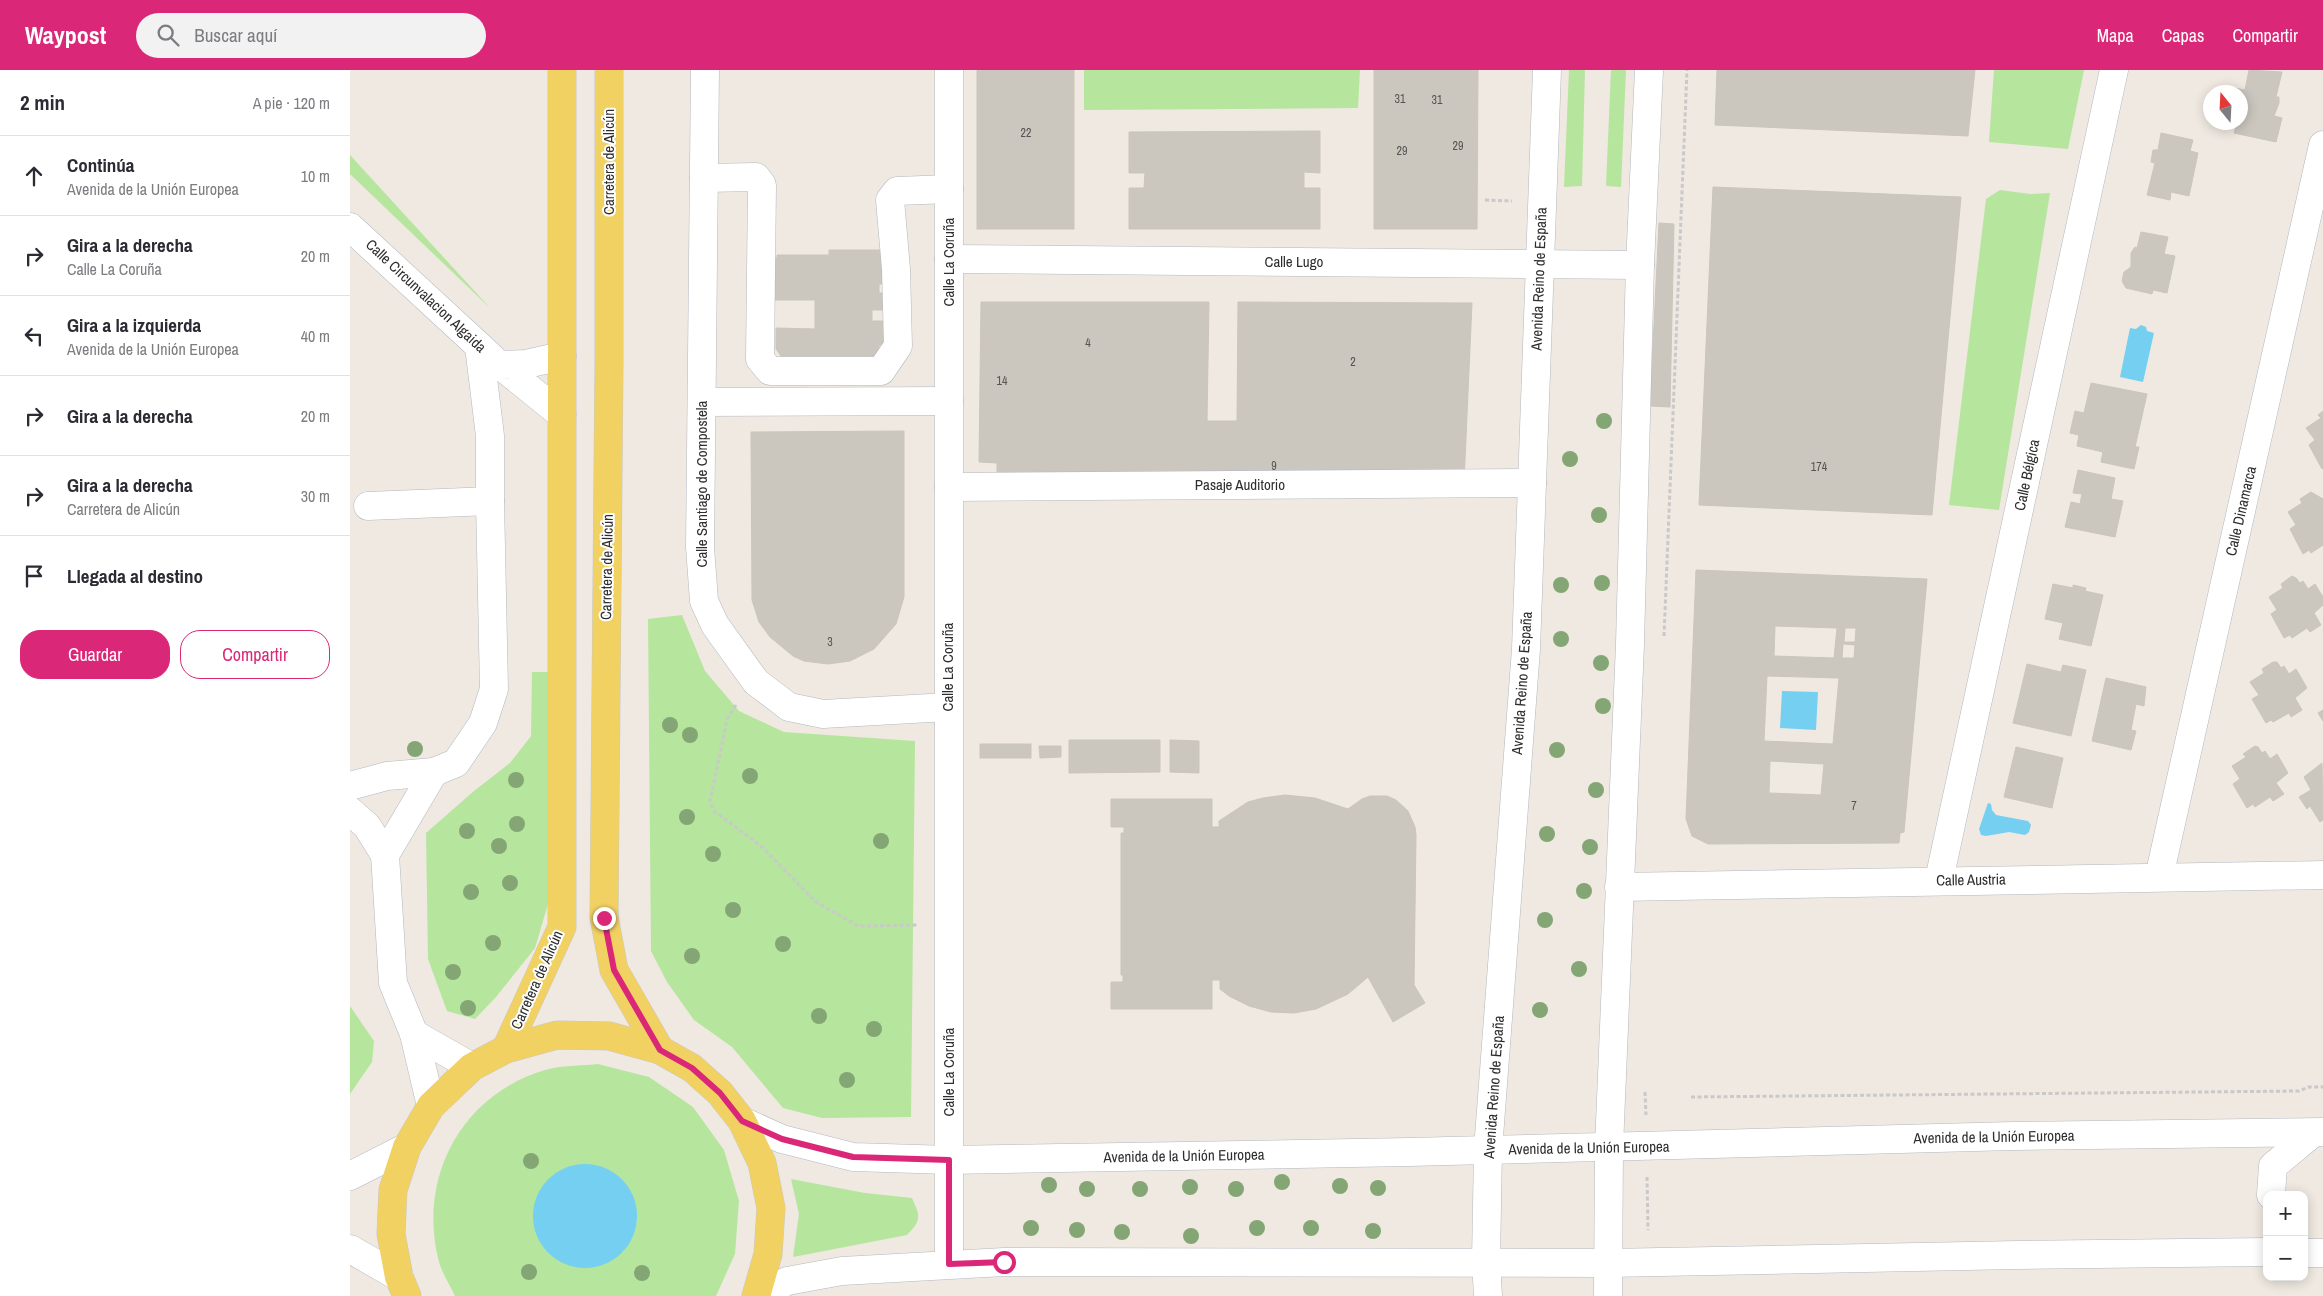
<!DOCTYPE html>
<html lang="es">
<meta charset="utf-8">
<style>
:root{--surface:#fff;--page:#f2f2f3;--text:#2b2b33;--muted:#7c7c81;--line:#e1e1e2;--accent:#db2777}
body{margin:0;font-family:"Archivo Narrow",sans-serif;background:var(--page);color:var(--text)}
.controls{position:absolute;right:15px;bottom:15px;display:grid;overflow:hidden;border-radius:10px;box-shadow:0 2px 12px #0003}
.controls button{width:45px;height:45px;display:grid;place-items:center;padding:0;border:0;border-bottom:1px solid var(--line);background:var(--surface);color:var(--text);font:25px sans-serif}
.compass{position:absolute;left:1853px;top:15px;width:45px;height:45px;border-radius:50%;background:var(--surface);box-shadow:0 2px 12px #0003;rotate:342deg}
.stop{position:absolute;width:15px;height:15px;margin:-11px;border:4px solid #db2777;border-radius:50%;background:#fff}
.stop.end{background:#db2777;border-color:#fff;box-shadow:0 1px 5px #0008}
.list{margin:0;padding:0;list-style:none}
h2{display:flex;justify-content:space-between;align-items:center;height:65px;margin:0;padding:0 20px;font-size:21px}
h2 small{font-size:16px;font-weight:400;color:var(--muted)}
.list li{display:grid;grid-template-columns:32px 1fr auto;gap:15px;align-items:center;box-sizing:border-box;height:80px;padding:0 20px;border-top:1px solid var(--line)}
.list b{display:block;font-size:19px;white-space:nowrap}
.list p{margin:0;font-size:16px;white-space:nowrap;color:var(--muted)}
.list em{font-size:16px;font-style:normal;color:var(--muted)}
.actions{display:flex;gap:10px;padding:15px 20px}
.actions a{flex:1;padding:11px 0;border:1px solid var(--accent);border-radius:20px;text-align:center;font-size:18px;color:var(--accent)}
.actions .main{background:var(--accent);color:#fff}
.icon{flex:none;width:28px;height:28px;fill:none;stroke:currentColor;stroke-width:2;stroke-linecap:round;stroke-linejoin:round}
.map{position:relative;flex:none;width:1973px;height:1226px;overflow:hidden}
header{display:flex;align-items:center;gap:30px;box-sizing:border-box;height:70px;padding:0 25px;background:var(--accent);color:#fff}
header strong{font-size:24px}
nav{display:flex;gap:28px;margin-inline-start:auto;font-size:18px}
.search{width:350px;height:45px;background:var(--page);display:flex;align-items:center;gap:12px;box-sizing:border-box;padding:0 18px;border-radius:28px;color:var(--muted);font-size:19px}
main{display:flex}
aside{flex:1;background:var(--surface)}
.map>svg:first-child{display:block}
.green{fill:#b6e59e;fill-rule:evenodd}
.water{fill:#75cff0}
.building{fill:#cbc7bf;stroke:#cbc5ba;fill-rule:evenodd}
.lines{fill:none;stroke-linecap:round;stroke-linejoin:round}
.minor-casing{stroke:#b4b7c1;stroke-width:29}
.major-casing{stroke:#c9c9c9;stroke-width:29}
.path{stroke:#c9c9c9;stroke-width:3;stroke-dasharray:4 2.5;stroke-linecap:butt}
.minor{stroke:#fff;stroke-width:28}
.major{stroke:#f2d163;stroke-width:28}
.tree{fill:#84a574}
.route{stroke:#db2777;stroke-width:6}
.labels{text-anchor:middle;stroke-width:4;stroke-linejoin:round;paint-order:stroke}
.number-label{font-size:12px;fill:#555452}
.street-label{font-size:15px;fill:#2e2e2e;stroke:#fff}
</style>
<header>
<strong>Waypost</strong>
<div class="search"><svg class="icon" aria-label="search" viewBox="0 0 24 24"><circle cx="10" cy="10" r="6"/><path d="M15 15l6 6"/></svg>Buscar aquí</div>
<nav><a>Mapa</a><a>Capas</a><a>Compartir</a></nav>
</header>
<main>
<aside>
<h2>2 min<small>A pie · 120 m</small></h2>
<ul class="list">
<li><svg class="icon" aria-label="ahead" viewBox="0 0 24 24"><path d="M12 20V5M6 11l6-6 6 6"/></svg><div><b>Continúa</b><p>Avenida de la Unión Europea</p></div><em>10 m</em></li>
<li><svg class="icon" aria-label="right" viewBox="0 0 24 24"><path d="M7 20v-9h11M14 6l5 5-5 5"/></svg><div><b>Gira a la derecha</b><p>Calle La Coruña</p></div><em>20 m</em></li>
<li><svg class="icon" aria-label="left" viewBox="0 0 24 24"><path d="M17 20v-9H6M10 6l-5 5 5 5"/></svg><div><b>Gira a la izquierda</b><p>Avenida de la Unión Europea</p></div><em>40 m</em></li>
<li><svg class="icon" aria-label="right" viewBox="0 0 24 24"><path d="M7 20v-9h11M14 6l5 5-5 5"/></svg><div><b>Gira a la derecha</b></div><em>20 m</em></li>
<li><svg class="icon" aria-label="right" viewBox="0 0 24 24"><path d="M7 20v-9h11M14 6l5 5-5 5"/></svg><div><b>Gira a la derecha</b><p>Carretera de Alicún</p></div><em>30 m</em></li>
<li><svg class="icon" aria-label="arrive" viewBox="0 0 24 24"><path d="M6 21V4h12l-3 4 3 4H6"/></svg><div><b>Llegada al destino</b></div></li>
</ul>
<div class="actions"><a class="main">Guardar</a><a>Compartir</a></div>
</aside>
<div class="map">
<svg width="1973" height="1226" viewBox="0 0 1973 1226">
<rect width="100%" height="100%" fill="#efe9e1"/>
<g class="green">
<polygon points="734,0 1010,0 1008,38 734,40"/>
<polygon points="1219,0 1235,0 1232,116 1214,117"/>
<polygon points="1261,0 1276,0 1271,117 1256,116"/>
<polygon points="1644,0 1734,0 1718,79 1639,72"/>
<polygon points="0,85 140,238 0,104"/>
<polygon points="1650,120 1680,124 1700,123 1649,440 1599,435 1636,129"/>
<polygon points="332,545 355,601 389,641 434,662 565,671 561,1047 472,1048 433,1038 382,977 344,950 317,912 301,881 298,549"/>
<polygon points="182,602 198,602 201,824 185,878 146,927 125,949 97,941 78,889 76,763 124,721 160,693 181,666"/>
<polygon points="0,936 24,971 22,992 0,1024"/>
<path d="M248 994 299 1007 343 1037 374 1080 389 1131 385 1184 366 1226H105C100 1215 92 1203 89 1192 67 1108 111 1025 195 1000 211 995 231 996 248 994ZM204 1104 287 1151 282 1168 273 1182 185 1132 192 1117Z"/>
<path d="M441 1109 515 1123 562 1128C570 1146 572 1150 557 1165L443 1187 449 1144Z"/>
</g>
<g class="water">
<polygon points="1791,255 1796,257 1797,261 1804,263 1793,312 1770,307 1780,258 1786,259"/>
<polygon points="1432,621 1468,622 1466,660 1430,658"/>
<polygon points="1638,733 1641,734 1642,740 1646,745 1678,751 1681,755 1679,762 1675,765 1659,762 1636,766 1631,765 1629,759"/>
<circle cx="235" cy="1146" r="52"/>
</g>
<g class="building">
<rect x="627" y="0" width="97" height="159"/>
<polygon points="1024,0 1128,0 1127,159 1024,159"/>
<polygon points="1367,0 1625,0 1618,66 1365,55"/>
<polygon points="1899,0 1932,2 1926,27 1929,27 1929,33 1924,46 1932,48 1926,72 1884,63 1887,54 1881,52 1890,52 1890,22 1878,22 1879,17 1895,20"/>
<polygon points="970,61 970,103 954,102 954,118 970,118 970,159 779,159 779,118 794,118 795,103 779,103 779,62"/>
<polygon points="1811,63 1843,70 1840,81 1848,83 1839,126 1821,122 1820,130 1797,125 1805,93 1801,92 1803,80 1808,80"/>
<polygon points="1363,117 1611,127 1582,445 1349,435"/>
<polygon points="1309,153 1324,154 1320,337 1300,336"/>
<polygon points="1791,162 1818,167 1814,184 1825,186 1817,223 1803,220 1802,224 1776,218 1772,211 1774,202 1781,197 1781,183 1785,177 1787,178"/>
<polygon points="479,180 532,180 532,214 529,214 529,223 541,223 541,240 522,240 522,251 534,251 541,275 529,275 529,286 431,286 426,279 426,258 465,259 465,230 422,230 422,188 427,188 427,185 479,185"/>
<polygon points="631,232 859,232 857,351 887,351 888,232 1122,233 1114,412 647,405 647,393 629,392"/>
<polygon points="1741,313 1797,324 1785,377 1789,377 1784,399 1751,392 1753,382 1727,376 1729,365 1720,363 1725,341 1734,343"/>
<polygon points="1973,341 1973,398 1972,399 1959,375 1965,370 1956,358 1971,348 1968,345"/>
<polygon points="554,361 554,527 546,554 524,579 500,591 478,594 454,591 443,586 420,567 409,552 402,530 401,362"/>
<polygon points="1728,400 1765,408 1761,429 1773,431 1765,467 1715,457 1721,432 1730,434 1732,424 1723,423"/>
<polygon points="1961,422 1973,429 1973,475 1961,483 1959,480 1953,484 1940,459 1946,455 1938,442 1952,433 1950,429"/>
<path d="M1346 500 1577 509 1554 762 1550 763 1549 773 1358 774 1342 766 1336 749ZM1425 556 1487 558 1484 588 1424 586ZM1495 558H1506L1505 572H1494ZM1493 574 1505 575 1504 588H1492ZM1417 606 1489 608 1483 674 1414 671ZM1420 691 1474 694 1471 725 1419 723Z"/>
<polygon points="1942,506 1946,508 1950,513 1953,511 1958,519 1965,514 1973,527 1973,535 1964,543 1971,555 1960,562 1957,558 1942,568 1940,565 1934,568 1921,544 1927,540 1919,527 1933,518 1931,514"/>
<polygon points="1703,514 1723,518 1723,515 1736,518 1735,521 1753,525 1741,576 1709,569 1713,553 1695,549"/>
<polygon points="1923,592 1927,592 1931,598 1934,596 1939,604 1946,599 1957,618 1945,628 1952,640 1941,647 1939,643 1923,652 1921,650 1916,653 1902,629 1909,625 1900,612 1914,603 1912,599"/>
<polygon points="1677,594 1711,602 1713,595 1736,600 1721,666 1663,653"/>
<polygon points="1756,608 1796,617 1794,636 1786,634 1781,660 1786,661 1781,680 1742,671"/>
<polygon points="1973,640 1973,651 1968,643"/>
<polygon points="719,670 810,670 810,702 719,703"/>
<polygon points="820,670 849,671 849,703 820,702"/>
<rect x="630" y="674" width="51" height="14"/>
<polygon points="689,676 711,676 711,687 690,688"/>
<polygon points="1905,676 1908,677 1912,683 1915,681 1920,689 1927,684 1938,703 1926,713 1934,724 1923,731 1920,727 1905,737 1903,734 1897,738 1883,714 1890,709 1882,696 1896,687 1893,684"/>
<polygon points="1666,677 1713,688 1702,738 1654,727"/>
<polygon points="1972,693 1973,750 1970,752 1960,736 1957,739 1949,727 1961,720 1954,707"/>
<polygon points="935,725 965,728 998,739 1012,729 1020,726 1037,726 1046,730 1058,741 1065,757 1066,765 1064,915 1075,933 1043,952 1018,907 998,924 966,939 944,943 921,942 899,936 879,926 870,919 870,910 862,910 862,939 761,939 761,912 773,912 773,905 771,905 771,763 774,763 774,757 761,757 761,729 862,729 862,757 869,757 869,751 898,732 913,728"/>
</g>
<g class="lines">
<defs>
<g id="minor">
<polyline points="355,0 350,477 354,531 365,555 406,612 439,637 473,644 598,637"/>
<polyline points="599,0 599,1194"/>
<polyline points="354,108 406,107 412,115 410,289 420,301 531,301 548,276 546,199 540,130 547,121 599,119"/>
<polyline points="0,157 142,288"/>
<polyline points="599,189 1290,195"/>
<polyline points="352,332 599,331"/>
<polyline points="212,345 150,295 176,294 212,286"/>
<polyline points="599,417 1182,413"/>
<polyline points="18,436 140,431"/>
<polyline points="0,716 37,706 84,702 106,693 133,653 144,619 140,431 140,366 129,276"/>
<polyline points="0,741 17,756 35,785 84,702"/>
<polyline points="35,785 43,913 64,964 81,1036"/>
<polyline points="1809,807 1973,75"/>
<polyline points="1589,810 1764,0"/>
<polyline points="1269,817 1973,805"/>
<polyline points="64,964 122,997"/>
<polyline points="392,1051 432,1069 503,1087 599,1090 1059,1082 1663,1066 1973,1062"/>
<polyline points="0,1106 57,1077"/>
<polyline points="1921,1125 1923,1096 1963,1063"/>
<polyline points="0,1179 49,1207"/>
<polyline points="1954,1183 1973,1183"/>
<polyline points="410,1226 437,1211 492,1201 654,1192 1257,1193 1668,1185 1917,1182"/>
<polyline points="1138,1226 1136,1191 1138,1080 1176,579 1197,0"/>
<polyline points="1258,1226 1259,1077 1280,574 1290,195 1299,0"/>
</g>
<g id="major">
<polyline points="259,0 259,293 254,847 264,900 310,980"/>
<polyline points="156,979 212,857 212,0"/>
<polyline points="57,1226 49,1207 41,1164 43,1120 57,1077 81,1036 122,997 156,979 207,965 259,966 310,980 342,998 370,1023 392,1051 412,1093 421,1138 418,1184 406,1226"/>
</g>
</defs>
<use href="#minor" class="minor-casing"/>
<use href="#major" class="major-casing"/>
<g class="path">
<polyline points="1135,130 1162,131"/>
<polyline points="1314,566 1337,0"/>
<polyline points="386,635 377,649 360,731 364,741 412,777 466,832 508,856 567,855"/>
<polyline points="1295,1022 1296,1045"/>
<polyline points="1341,1027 1949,1021 1959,1017 1973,1017"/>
<polyline points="1297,1107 1298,1160"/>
</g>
<use href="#minor" class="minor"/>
<use href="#major" class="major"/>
</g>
<g class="tree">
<circle cx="1254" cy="351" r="8"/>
<circle cx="1220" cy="389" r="8"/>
<circle cx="1249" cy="445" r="8"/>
<circle cx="1252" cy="513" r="8"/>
<circle cx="1211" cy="515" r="8"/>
<circle cx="1211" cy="569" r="8"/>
<circle cx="1251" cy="593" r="8"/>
<circle cx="1253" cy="636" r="8"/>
<circle cx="320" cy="655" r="8"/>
<circle cx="340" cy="665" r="8"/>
<circle cx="65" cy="679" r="8"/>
<circle cx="1207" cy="680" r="8"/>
<circle cx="400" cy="706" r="8"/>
<circle cx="166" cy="710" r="8"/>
<circle cx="1246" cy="720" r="8"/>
<circle cx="337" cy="747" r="8"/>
<circle cx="167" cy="754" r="8"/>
<circle cx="117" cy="761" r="8"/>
<circle cx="1197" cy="764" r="8"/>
<circle cx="531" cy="771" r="8"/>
<circle cx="149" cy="776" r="8"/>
<circle cx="1240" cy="777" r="8"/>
<circle cx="363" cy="784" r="8"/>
<circle cx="160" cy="813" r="8"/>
<circle cx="1234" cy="821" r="8"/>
<circle cx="121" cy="822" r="8"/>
<circle cx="383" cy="840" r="8"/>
<circle cx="1195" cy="850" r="8"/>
<circle cx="143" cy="873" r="8"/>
<circle cx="433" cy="874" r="8"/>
<circle cx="342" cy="886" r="8"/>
<circle cx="1229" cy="899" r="8"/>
<circle cx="103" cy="902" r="8"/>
<circle cx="118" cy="938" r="8"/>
<circle cx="1190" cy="940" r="8"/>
<circle cx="469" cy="946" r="8"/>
<circle cx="524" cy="959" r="8"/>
<circle cx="497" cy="1010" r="8"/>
<circle cx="181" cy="1091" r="8"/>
<circle cx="932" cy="1112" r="8"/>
<circle cx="699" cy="1115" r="8"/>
<circle cx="990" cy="1116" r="8"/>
<circle cx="840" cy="1117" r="8"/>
<circle cx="1028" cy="1118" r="8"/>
<circle cx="737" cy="1119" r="8"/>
<circle cx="790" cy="1119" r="8"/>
<circle cx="886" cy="1119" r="8"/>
<circle cx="681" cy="1158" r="8"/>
<circle cx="907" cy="1158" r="8"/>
<circle cx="961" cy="1158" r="8"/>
<circle cx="727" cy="1160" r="8"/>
<circle cx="1023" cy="1161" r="8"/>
<circle cx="772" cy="1162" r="8"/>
<circle cx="841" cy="1166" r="8"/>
<circle cx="179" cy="1202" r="8"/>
<circle cx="292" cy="1203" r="8"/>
</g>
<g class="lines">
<polyline class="route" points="254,848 264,900 310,980 342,998 370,1023 392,1051 432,1069 503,1087 599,1090 599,1194 654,1192"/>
</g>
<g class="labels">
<g class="number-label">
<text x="1050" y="33">31</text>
<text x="1087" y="34">31</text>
<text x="676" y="67">22</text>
<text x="1108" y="80">29</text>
<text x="1052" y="85">29</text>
<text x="738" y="277">4</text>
<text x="1003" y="296">2</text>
<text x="652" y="315">14</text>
<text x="924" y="400">9</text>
<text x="1469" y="401">174</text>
<text x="480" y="576">3</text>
<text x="1504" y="740">7</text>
</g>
<g class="street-label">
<text transform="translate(259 92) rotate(-90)" y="5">Carretera de Alicún</text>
<text transform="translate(599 192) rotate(-90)" y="5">Calle La Coruña</text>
<text x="944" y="197">Calle Lugo</text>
<text transform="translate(1189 209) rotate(-88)" y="5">Avenida Reino de España</text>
<text transform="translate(76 226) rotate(43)" y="5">Calle Circunvalacion Algaida</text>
<text transform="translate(1677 405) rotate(-78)" y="5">Calle Bélgica</text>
<text transform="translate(352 414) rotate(-90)" y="5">Calle Santiago de Compostela</text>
<text x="890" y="420">Pasaje Auditorio</text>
<text transform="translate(1891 441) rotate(-77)" y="5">Calle Dinamarca</text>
<text transform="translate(257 497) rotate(-89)" y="5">Carretera de Alicún</text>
<text transform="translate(598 597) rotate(-90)" y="5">Calle La Coruña</text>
<text transform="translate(1172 613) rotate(-86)" y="5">Avenida Reino de España</text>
<text transform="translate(1621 810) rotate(-1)" y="5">Calle Austria</text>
<text transform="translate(187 910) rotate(-66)" y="5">Carretera de Alicún</text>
<text transform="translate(599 1002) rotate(-90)" y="5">Calle La Coruña</text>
<text transform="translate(1144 1017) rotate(-86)" y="5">Avenida Reino de España</text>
<text transform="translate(1644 1067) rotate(-1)" y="5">Avenida de la Unión Europea</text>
<text transform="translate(1239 1078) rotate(-1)" y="5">Avenida de la Unión Europea</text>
<text transform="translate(834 1086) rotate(-1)" y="5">Avenida de la Unión Europea</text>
</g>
</g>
</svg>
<div class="controls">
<button>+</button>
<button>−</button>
</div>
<svg class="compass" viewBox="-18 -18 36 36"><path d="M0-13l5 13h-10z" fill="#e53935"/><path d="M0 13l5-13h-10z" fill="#7c7c81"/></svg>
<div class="stop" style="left:654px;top:1192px"></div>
<div class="stop end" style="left:254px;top:848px"></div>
</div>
</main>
